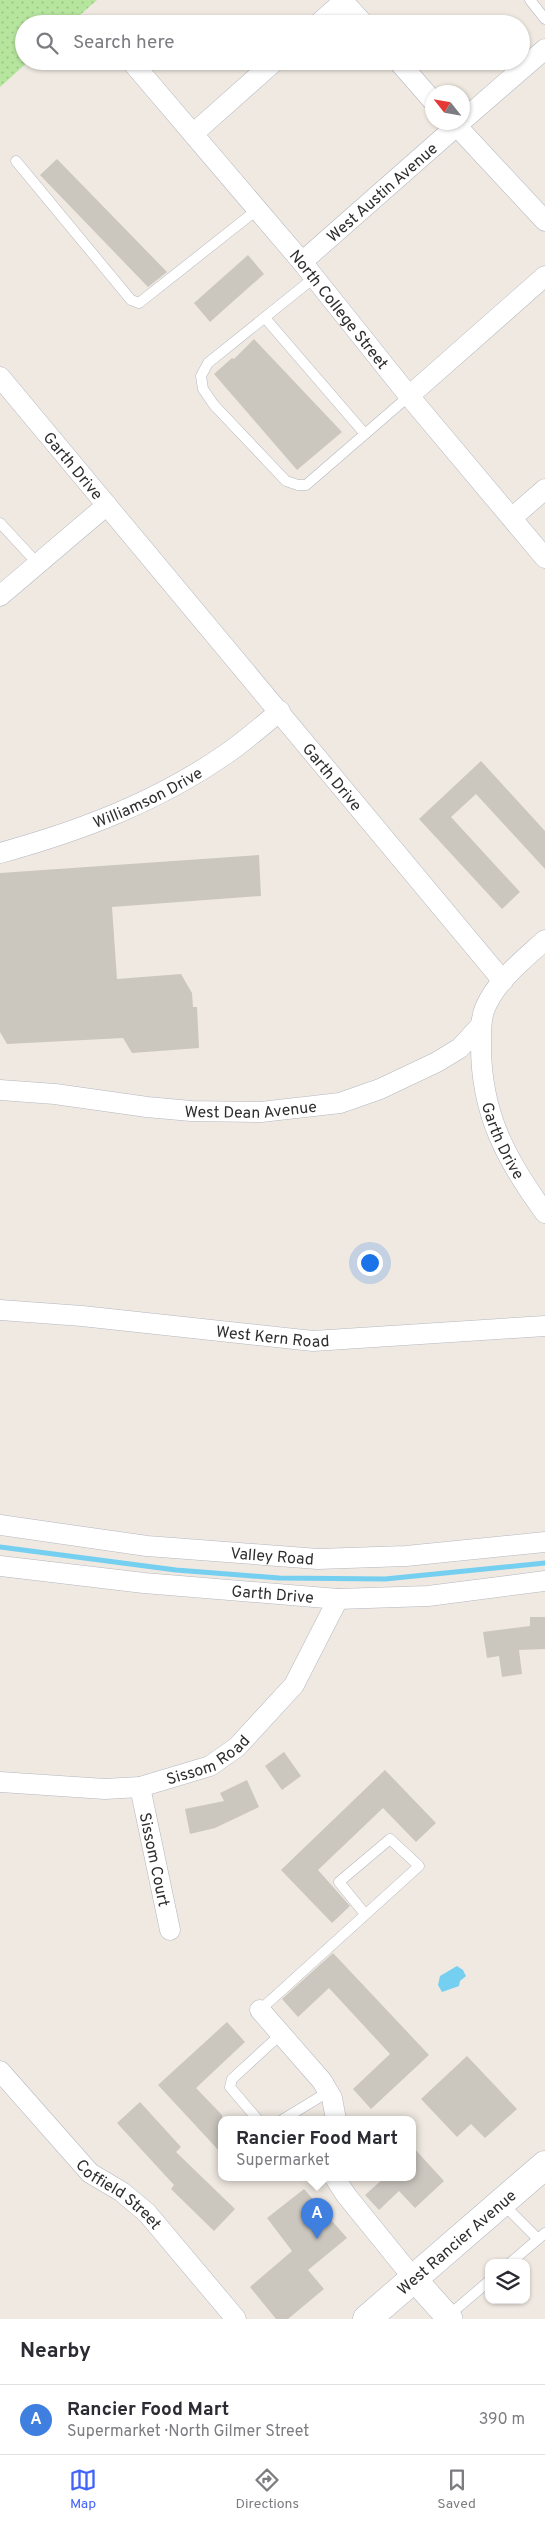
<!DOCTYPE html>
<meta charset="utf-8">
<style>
:root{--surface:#fff;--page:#f7f7f7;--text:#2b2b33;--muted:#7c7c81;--line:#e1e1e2;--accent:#4264fb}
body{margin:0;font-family:Overpass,sans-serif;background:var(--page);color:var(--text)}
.controls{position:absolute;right:15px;bottom:15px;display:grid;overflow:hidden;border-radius:10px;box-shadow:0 1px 4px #0004}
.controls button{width:45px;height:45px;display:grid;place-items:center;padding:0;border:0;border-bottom:1px solid var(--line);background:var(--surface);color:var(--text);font:25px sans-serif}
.compass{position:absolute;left:425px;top:85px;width:45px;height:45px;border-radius:50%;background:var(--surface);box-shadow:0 1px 4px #0004;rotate:301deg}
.you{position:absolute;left:369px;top:1262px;width:18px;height:18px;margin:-12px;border:4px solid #fff;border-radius:50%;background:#1a73e8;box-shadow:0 0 0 8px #1a73e833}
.badge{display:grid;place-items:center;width:32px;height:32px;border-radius:50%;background:var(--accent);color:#fff;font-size:16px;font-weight:700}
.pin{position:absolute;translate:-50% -41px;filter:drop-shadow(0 1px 2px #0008)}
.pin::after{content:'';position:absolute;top:26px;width:18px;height:15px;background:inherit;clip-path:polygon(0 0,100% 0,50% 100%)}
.popup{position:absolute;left:218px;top:2116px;width:198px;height:65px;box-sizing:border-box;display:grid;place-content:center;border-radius:10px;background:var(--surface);filter:drop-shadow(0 1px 4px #0005);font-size:16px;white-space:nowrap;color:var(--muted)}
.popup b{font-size:19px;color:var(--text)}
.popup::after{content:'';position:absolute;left:50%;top:100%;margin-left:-10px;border:10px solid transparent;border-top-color:var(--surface)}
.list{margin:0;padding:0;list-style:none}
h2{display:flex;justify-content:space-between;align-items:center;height:65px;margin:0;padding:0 20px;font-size:21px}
h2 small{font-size:16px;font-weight:400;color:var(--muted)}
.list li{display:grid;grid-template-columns:32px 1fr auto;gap:15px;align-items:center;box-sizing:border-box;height:70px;padding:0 20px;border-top:1px solid var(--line)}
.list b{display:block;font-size:19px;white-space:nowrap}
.list p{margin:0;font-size:16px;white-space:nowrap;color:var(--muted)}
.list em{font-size:16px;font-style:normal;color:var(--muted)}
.icon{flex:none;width:28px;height:28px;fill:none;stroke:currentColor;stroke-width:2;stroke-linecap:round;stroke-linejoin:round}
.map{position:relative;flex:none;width:545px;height:2319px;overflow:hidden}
.search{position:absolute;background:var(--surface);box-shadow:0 1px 4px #0004;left:15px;right:15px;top:15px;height:55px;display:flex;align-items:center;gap:12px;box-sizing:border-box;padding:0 18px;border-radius:28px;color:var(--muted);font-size:19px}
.sheet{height:135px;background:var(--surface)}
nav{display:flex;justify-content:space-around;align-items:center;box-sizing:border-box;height:70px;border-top:1px solid var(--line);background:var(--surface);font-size:14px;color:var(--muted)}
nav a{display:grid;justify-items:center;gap:2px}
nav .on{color:var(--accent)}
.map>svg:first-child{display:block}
.green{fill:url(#green-dots)}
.water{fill:#75cff0}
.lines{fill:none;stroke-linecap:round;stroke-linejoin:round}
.stream{stroke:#75cff0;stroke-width:5}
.building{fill:#cbc7bf}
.service-casing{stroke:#b4b7c1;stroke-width:11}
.minor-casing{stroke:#b4b7c1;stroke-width:21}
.tertiary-casing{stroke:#b4b7c1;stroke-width:26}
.secondary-casing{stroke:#b4b7c1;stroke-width:29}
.service{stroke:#fff;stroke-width:10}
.minor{stroke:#fff;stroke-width:20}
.tertiary{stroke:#fff;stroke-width:25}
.secondary{stroke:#fff;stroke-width:28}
.labels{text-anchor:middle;stroke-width:4.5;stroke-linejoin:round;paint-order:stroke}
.street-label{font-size:16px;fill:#2e2e2e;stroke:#fff}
</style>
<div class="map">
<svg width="545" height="2319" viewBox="0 0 545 2319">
<defs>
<pattern id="green-dots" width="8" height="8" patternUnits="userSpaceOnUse" patternTransform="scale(1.25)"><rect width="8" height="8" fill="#b6e59e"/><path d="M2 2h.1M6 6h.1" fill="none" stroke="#9dc588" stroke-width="1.8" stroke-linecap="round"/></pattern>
</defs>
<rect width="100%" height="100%" fill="#efe9e1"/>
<polygon class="green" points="0,0 97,0 70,24 24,24 24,61 29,61 0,87"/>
<polygon class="water" points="457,1966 463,1970 466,1976 460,1981 459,1986 442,1992 438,1985 440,1976"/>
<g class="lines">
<polyline class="stream" points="0,1547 176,1570 279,1578 385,1579 545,1563"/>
</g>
<g class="building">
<polygon points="57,159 167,272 148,287 40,175"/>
<polygon points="248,255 264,274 210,322 194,303"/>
<polygon points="254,339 342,432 297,470 214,374 232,358 234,359"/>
<polygon points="481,761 545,831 545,869 476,794 451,817 520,892 502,909 419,819"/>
<polygon points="259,855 261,896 112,907 117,979 181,974 192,993 193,1007 197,1007 199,1048 132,1053 123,1038 7,1044 0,1032 0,873"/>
<polygon points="530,1617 545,1617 545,1649 519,1650 522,1674 502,1677 499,1656 487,1658 483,1632 530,1626"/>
<polygon points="284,1752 301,1776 282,1790 265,1766"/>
<polygon points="385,1770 436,1823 416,1842 383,1808 318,1870 350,1906 332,1923 281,1870"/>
<polygon points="247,1780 259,1807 215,1828 190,1834 185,1809 224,1801 220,1793"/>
<polygon points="333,1953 429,2055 371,2109 353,2089 390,2054 329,1988 298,2017 282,1999"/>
<polygon points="227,2022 245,2042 196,2088 222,2115 222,2154 158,2085"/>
<polygon points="467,2056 517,2109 485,2138 471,2124 457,2137 421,2099"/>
<polygon points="140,2102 181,2147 176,2152 235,2209 214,2231 171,2189 174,2185 117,2123"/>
<polygon points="412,2146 444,2181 415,2208 399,2191 379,2210 365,2195 384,2178 412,2178"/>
<polygon points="304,2189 347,2238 308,2270 324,2289 288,2319 276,2319 250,2287 292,2251 267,2218"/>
</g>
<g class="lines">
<defs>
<g id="service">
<polyline points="530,0 545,19"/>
<polyline points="16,161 131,300 139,303 258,209"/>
<polyline points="315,277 208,363 201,376 203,389 214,405 286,481 298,485 306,485 409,396"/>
<polyline points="265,318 365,434"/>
<polyline points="0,523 38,564"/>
<polyline points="260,2010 419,1866 390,1839 339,1882 365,1914"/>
<polyline points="258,2120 230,2087 232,2079 281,2034"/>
<polyline points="282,2120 328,2092"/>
<polyline points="502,2203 538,2239"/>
<polyline points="510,2263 545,2233"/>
<polyline points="448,2316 489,2281"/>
</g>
<g id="minor">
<polyline points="342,0 364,24"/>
<polyline points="318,24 345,0"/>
<path id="s1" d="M131 61 302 262 409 396 545 558"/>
<polyline points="398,61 432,100"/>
<polyline points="462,121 545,49"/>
<polyline points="453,122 545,221"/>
<polyline points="194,133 275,61"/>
<path id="s2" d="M302 262 461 122"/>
<path id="s3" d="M0 377 503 981"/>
<polyline points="409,396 545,276"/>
<polyline points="513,517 545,489"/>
<polyline points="0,596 107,505"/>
<path id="s4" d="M0 853C80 831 157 802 226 754 245 741 262 726 280 711"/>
<path id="s5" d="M545 940C523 960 497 980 485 1008 480 1020 481 1034 481 1046 481 1113 506 1160 545 1213"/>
<path id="s6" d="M0 1090 55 1094 147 1107 191 1111 261 1112 340 1103 380 1089 437 1062 460 1048 481 1025"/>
<path id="s7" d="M0 1310 82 1316 313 1341 545 1326"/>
<path id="s8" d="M0 1525 147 1546 318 1559 406 1556 545 1542"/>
<path id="s9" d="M0 1566 144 1583 338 1599 428 1596 545 1581"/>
<path id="s10" d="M0 1782 105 1789 140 1787 210 1766 237 1747 294 1685 338 1599"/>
<path id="s11" d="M140 1787 170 1930"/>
<polyline points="260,2010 322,2081 332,2098 336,2120"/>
<path id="s12" d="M0 2071 90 2173 122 2192 147 2213 236 2319"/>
<polyline points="335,2178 346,2195 414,2279"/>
</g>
<polyline id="tertiary" points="414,2279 450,2319"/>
<g id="secondary">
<path id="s13" d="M367 2319 545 2165"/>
</g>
</defs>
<use href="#service" class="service-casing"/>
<use href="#minor" class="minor-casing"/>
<use href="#tertiary" class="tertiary-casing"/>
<use href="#secondary" class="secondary-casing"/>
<use href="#service" class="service"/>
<use href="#minor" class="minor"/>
<use href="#tertiary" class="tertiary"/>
<use href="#secondary" class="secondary"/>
</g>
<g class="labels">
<g class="street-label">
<text dy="6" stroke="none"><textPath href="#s2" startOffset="106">West Austin Avenue</textPath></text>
<text dy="6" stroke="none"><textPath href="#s1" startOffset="324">North College Street</textPath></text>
<text dy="6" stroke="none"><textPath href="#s3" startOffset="115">Garth Drive</textPath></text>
<text dy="6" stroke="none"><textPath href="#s3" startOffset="520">Garth Drive</textPath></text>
<text dy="6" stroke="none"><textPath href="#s4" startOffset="158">Williamson Drive</textPath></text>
<text dy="6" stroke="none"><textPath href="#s6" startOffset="252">West Dean Avenue</textPath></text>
<text dy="6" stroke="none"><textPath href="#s5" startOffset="228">Garth Drive</textPath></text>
<text dy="6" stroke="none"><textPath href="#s7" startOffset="274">West Kern Road</textPath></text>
<text dy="6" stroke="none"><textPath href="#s8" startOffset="274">Valley Road</textPath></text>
<text dy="6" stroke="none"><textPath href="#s9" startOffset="274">Garth Drive</textPath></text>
<text dy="6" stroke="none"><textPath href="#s10" startOffset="214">Sissom Road</textPath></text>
<text dy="6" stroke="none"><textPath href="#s11" startOffset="74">Sissom Court</textPath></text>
<text dy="6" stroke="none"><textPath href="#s12" startOffset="172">Coffield Street</textPath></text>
<text dy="6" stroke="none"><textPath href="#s13" startOffset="118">West Rancier Avenue</textPath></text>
</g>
</g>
</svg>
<div class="controls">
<button><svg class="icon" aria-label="layers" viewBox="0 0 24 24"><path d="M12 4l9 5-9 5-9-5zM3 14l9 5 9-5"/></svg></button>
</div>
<svg class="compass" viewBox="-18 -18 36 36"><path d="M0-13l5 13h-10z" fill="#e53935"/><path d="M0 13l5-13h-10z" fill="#7c7c81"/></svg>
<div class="you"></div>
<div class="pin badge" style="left:317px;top:2239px;background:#3f7fe0">A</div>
<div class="popup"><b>Rancier Food Mart</b>Supermarket</div>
<div class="search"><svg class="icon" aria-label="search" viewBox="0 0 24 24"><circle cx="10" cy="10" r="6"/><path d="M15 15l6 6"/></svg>Search here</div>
</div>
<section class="sheet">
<h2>Nearby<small></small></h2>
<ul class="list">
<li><span class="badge" style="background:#3f7fe0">A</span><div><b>Rancier Food Mart</b><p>Supermarket · North Gilmer Street</p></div><em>390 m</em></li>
</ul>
</section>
<nav>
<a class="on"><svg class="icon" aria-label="map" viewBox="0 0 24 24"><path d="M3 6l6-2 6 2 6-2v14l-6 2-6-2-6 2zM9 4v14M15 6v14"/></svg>Map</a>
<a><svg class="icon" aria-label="directions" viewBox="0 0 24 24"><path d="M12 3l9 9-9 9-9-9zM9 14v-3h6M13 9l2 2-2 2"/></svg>Directions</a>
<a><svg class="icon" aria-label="saved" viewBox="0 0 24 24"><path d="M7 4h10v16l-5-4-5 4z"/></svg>Saved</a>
</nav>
